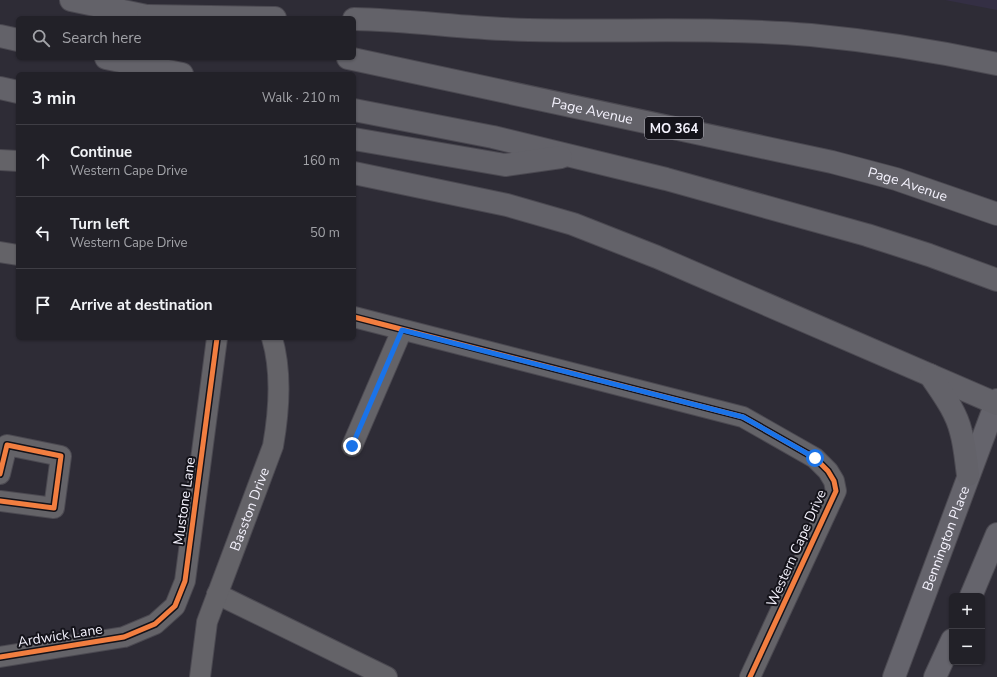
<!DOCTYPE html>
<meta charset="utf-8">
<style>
:root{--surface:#222128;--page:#2e2e34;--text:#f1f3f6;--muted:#a2a3a8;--line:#3f3e45}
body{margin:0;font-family:"Nunito Sans",sans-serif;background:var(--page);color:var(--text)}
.controls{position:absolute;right:12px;bottom:12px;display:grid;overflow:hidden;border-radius:6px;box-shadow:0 1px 3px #0004}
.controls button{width:36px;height:36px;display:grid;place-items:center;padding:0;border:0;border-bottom:1px solid var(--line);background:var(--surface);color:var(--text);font:20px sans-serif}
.stop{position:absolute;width:12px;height:12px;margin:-9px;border:3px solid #1a73e8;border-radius:50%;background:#fff}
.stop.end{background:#1a73e8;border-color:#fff;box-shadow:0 1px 4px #0008}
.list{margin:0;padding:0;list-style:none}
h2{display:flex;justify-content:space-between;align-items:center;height:52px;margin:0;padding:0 16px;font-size:17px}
h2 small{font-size:13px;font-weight:400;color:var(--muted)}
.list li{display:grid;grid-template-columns:26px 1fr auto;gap:12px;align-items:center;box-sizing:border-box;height:72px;padding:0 16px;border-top:1px solid var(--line)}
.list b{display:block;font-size:15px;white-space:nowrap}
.list p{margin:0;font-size:13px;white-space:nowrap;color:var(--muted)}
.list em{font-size:13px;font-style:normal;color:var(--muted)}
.icon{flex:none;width:22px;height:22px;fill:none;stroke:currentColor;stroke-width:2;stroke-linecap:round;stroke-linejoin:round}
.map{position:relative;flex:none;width:997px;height:677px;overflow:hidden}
.search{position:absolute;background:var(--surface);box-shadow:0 1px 3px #0004;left:16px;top:16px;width:340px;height:44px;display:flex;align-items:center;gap:10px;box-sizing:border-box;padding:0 14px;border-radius:6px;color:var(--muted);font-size:15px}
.panel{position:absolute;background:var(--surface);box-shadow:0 1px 3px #0004;left:16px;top:72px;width:340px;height:268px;border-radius:6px}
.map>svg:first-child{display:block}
.built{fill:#342f44}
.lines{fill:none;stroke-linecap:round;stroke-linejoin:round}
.minor-casing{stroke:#4b4951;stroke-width:22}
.major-casing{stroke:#4b4951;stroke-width:24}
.highway-casing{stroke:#4b4951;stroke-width:24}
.minor{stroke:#646368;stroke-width:20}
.major{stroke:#65646c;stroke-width:22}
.highway{stroke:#636269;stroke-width:22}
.cycleway-casing{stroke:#14131a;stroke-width:8}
.cycleway{stroke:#f27e40;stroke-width:5}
.route{stroke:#1a73e8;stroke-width:5}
.labels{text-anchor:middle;stroke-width:4;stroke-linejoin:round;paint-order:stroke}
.shield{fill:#14131a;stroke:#b1afb9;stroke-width:1}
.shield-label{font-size:13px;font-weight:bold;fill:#f4f2fd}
.street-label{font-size:14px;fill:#f4f2fd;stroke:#14131a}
</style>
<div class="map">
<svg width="997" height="677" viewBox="0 0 997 677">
<rect width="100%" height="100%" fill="#2e2c36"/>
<polygon class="built" points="945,0 997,0 997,10"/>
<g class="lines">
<defs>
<g id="minor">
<polyline points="0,160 18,161"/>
<polyline points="0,252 18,255"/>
<polyline points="354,317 743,417 815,458 828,471 834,481 836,491 750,677"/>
<polyline points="352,446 402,330"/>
<polyline points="0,474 7,445 61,456 54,508 0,501"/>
<polyline points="217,594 387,677"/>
<polyline points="0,657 124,637 155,624 175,606 185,581 217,338"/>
<path id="s1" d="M200 677 207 622 273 446C279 412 282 372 272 338"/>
</g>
<g id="major">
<polyline points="971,596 997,534"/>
<path id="s2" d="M894 677 997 400"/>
<polyline points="935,677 952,640"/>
</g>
<g id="highway">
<polyline points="71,0 156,18"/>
<polyline points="148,16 275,18"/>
<path d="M354 19C412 20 470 29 529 30 623 32 718 27 811 35 874 41 936 51 997 64"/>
<polyline points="0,36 18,40"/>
<polyline points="106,58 182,74"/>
<path id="s3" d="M348 58 832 162 896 179 997 214"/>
<polyline points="0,88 18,92"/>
<polyline points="354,110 493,137 666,179 867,235 929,255 997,280"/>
<polyline points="354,139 505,165 561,157"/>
<polyline points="354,173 507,205 573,224 657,257 997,404"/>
<path d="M930 375C942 393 956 411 961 432 965 446 966 461 968 475"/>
</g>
</defs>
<use href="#minor" class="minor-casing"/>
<use href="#major" class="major-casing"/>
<use href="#highway" class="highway-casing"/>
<use href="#minor" class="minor"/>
<use href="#major" class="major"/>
<use href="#highway" class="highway"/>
<defs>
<g id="cycleway">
<polyline points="354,317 743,417 815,458 828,471 834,481 836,491 750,677"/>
<polyline points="0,474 7,445 61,456 54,508 0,501"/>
<polyline points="0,657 124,637 155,624 175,606 185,581 217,338"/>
</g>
</defs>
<use href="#cycleway" class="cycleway-casing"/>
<use href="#cycleway" class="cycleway"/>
</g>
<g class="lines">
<polyline class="route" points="352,446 402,330 743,417 815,458"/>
</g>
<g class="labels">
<rect class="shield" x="645" y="117" width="58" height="22" rx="3"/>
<g class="shield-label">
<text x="674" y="133">MO 364</text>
</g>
<g class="street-label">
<text dy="5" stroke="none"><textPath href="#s3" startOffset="250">Page Avenue</textPath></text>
<text dy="5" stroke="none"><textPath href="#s3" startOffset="574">Page Avenue</textPath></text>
<text transform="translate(184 501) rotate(-82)" y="5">Mustone Lane</text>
<text dy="5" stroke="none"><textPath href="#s1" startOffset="176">Basston Drive</textPath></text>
<text dy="5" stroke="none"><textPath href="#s2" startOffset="148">Bennington Place</textPath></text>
<text transform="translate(796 548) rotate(-66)" y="5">Western Cape Drive</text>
<text transform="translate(60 635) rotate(-9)" y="5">Ardwick Lane</text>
</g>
</g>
</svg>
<div class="controls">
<button>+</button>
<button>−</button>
</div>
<div class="stop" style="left:815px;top:458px"></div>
<div class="stop end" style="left:352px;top:446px"></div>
<div class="search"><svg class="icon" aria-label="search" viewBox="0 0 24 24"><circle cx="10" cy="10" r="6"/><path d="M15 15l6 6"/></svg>Search here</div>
<section class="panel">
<h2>3 min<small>Walk · 210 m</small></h2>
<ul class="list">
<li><svg class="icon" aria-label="ahead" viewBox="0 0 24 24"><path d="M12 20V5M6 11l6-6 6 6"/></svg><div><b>Continue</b><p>Western Cape Drive</p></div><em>160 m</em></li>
<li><svg class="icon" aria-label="left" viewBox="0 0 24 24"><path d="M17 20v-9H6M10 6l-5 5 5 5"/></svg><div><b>Turn left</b><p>Western Cape Drive</p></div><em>50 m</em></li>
<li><svg class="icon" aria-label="arrive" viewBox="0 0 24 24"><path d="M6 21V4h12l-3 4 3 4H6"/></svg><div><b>Arrive at destination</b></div></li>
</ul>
</section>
</div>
